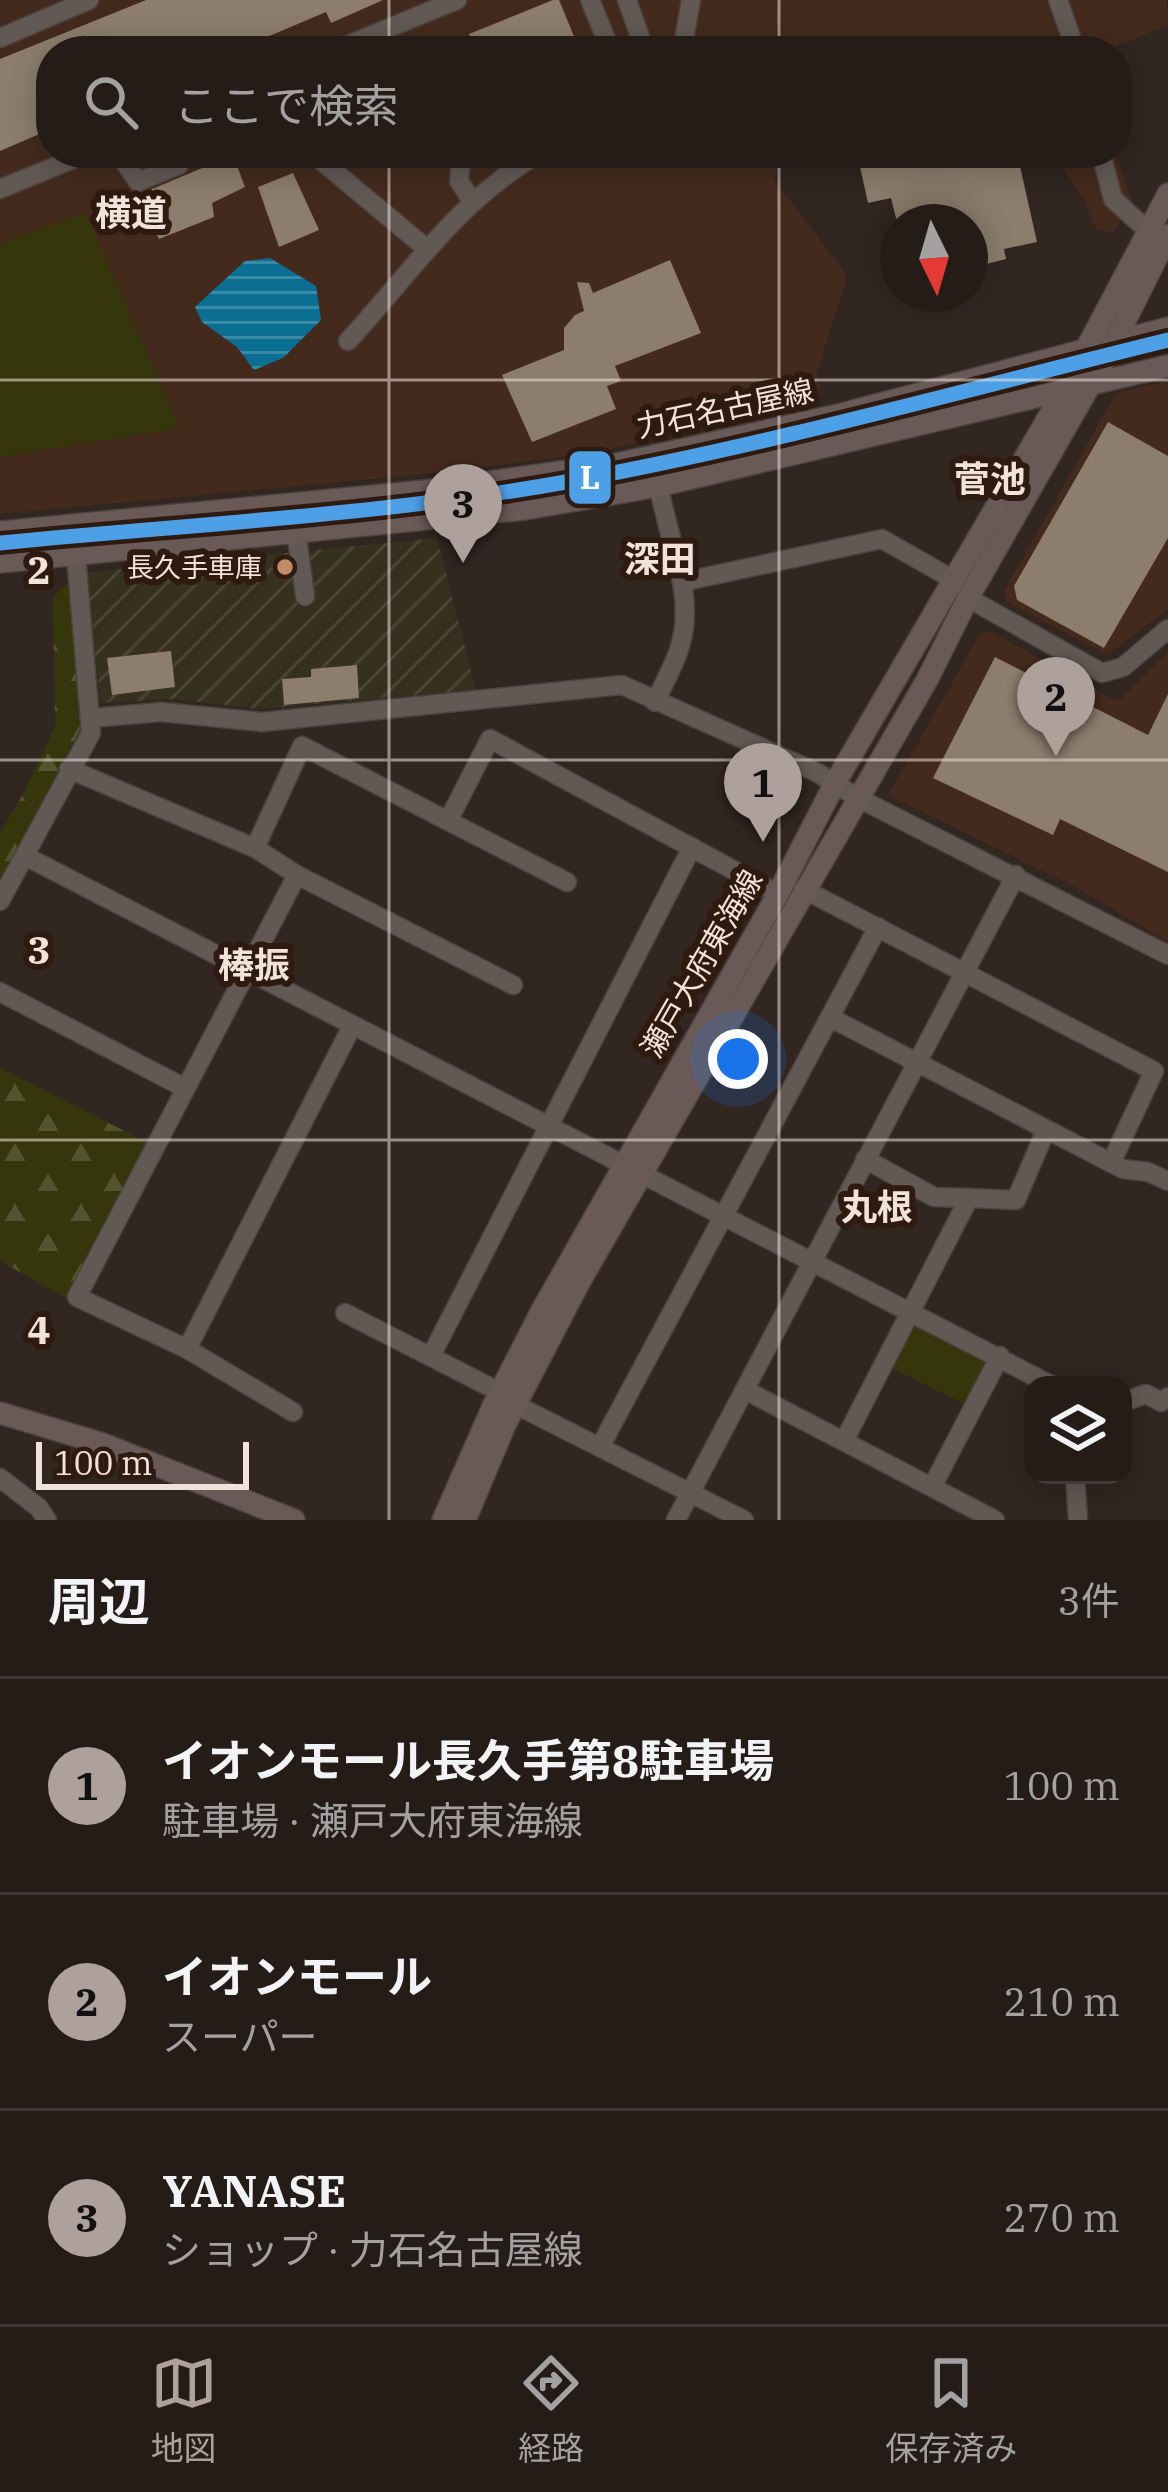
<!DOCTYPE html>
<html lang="ja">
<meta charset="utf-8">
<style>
:root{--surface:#251c18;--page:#312925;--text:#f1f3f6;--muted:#a3a1a2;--line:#423a37;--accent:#aea09a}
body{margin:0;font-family:"IBM Plex Serif","Noto Sans JP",serif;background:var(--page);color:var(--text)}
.controls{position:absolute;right:36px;bottom:36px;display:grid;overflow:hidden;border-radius:24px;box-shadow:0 6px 30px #0003}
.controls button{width:108px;height:108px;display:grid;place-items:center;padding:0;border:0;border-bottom:3px solid var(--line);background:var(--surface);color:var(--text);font:60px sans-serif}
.compass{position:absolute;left:880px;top:204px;width:108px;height:108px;border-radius:50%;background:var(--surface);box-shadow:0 6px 30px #0003;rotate:175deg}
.scale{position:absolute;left:36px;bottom:30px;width:213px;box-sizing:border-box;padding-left:12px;border:6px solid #f1e2db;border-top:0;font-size:33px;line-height:42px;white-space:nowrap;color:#f1e2db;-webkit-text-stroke:9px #2f1a0f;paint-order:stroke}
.you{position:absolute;left:738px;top:1059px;width:42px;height:42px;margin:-30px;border:9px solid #fff;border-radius:50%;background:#1a73e8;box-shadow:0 0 0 18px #1a73e833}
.badge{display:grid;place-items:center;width:78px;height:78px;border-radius:50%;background:var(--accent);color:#111;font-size:39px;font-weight:700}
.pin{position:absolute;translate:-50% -99px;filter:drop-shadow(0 3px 6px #0008)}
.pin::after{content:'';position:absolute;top:63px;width:42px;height:36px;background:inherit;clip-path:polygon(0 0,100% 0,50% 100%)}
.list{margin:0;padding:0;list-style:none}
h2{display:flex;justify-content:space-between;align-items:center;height:156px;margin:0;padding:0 48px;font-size:51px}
h2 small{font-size:39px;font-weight:400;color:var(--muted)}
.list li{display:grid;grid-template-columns:78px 1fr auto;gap:36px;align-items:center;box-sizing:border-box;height:216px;padding:0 48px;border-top:3px solid var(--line)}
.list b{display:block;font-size:45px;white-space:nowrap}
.list p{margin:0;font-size:39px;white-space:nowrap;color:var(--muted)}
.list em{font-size:39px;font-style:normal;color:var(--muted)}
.icon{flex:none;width:66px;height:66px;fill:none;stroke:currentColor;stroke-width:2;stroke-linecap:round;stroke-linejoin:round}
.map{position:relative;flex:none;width:1168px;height:1520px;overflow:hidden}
.search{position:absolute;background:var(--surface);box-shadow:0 6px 30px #0003;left:36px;right:36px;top:36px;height:132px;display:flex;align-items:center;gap:30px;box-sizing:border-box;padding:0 42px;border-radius:48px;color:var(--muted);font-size:45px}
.sheet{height:804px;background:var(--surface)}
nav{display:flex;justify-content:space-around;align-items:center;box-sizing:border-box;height:168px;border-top:3px solid var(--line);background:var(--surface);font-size:33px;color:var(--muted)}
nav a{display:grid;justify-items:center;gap:6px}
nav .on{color:var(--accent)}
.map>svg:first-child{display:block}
.built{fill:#442a1d}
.industrial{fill:url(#industrial-furrows)}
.forest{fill:url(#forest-firs)}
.park{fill:#36360c}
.water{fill:url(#water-rules)}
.building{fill:#8c7d6d}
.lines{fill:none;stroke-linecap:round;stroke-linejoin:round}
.minor-casing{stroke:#4c423d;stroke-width:21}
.major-casing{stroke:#4c423d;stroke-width:24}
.minor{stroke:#625954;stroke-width:18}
.major{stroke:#695a58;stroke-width:21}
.rail-1-casing{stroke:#2f1a0f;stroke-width:24}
.rail-1{stroke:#4d9fe6;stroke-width:15}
.grid{fill:none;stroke:#f1e2db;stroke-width:3;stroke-opacity:0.55}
.bus-dot{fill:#c18c65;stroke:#2f1a0f;stroke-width:4.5}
.labels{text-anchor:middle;stroke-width:12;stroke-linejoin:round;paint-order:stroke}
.bus-label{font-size:27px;fill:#f1e2db;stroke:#2f1a0f;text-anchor:end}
.street-label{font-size:30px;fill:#f1e2db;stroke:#2f1a0f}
.quarter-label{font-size:36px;font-weight:bold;fill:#f1e2db;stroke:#2f1a0f}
.grid-label{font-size:39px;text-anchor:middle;font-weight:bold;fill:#f1e2db;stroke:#2f1a0f;stroke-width:12;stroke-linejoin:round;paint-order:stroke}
.line-badge{stroke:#2f1a0f;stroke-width:4.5}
.badge-label{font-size:33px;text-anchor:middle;font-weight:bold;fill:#fff}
</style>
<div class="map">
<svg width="1168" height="1520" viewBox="0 0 1168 1520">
<defs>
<pattern id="industrial-furrows" width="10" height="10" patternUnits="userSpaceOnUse" patternTransform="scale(3)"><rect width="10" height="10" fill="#36301f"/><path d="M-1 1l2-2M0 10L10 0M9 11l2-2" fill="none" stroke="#4a4434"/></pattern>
<pattern id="forest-firs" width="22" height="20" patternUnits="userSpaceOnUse" patternTransform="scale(3)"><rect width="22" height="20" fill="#36360c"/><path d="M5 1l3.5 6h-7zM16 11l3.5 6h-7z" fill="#54532f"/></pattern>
<pattern id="water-rules" width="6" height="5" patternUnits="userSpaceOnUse" patternTransform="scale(3)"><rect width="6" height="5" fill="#0a6f93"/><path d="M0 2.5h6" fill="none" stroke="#3a8aa6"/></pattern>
</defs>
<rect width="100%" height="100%" fill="#312620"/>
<g class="built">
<polygon points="0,0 1167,0 1168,25 1105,51 51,51 51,153 780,153 774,179 845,273 846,282 816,375 821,387 814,399 599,452 444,472 0,514"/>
<polygon points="1051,153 1116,153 1132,202 1113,233 1095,228 1085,200"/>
<polygon points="1168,381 1168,609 1107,655 1007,602 1004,591 1116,393"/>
<polygon points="990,631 1118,702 1168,652 1168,942 1076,887 888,795 980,634"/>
</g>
<polygon class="industrial" points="437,538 476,690 258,709 175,699 101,703 85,573"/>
<g class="forest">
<polygon points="70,581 80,730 0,882 0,833 26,789 55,726 53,597"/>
<polygon points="0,1068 150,1144 70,1300 0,1261"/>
</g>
<g class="park">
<polygon points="86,213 180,428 0,457 0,243"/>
<polygon points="914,1319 995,1361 971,1407 889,1367"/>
</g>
<polygon class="water" points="270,258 316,286 321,320 283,358 254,370 237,347 202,322 195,307 245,261"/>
<g class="building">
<polygon points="146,0 383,0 331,23 326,12 234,51 51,51 51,129 0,151 0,59"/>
<polygon points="553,0 559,0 580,51 476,51 469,34"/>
<polygon points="857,153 1017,153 1037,242 1004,249 1006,259 970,268 970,222 897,222 891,198 868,203"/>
<polygon points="233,155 245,187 212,203 214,217 159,239 138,195"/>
<polygon points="293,173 319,230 279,247 258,187"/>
<polygon points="670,260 701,333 615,366 621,381 607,386 616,409 532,442 502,375 564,350 564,328 575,315 584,311 577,282 589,283 593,293"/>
<polygon points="1108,422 1168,456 1168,538 1104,648 1017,600 1014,586"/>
<polygon points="171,651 175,687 112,695 107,658"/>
<polygon points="995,657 1148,735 1168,694 1168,872 1060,819 1053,835 933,778"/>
<polygon points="357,665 359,698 284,705 282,679 311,677 311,669"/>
</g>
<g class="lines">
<defs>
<g id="minor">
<polyline points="590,0 611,51"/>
<polyline points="627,0 645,51"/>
<polyline points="1058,0 1076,51"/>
<polyline points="0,38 89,0"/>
<polyline points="333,51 457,0"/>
<polyline points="682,51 691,0"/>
<polyline points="118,153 138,182 179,165"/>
<polyline points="312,153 426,248"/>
<polyline points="462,153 459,181 472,201"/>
<polyline points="1101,153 1113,199 1147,230"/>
<polyline points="0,189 88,153"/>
<path d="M348 341C412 272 456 202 540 153"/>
<polyline points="658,486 682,582"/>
<polyline points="296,530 305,596"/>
<polyline points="968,598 1102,673 1123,667 1168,629"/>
<path d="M655 702C678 655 691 636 682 582L882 539 954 580"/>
<polyline points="91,718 161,712 262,722 622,685 818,773 856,797 1168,955"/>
<polyline points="69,769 255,848"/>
<polyline points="448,821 490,739 778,894"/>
<polyline points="25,856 1051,1385"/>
<polyline points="297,875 77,1297 187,1349 352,1026"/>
<polyline points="803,889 1154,1071 1111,1163"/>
<polyline points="0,901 91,733 76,555"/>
<polyline points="513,985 297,875 255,848 302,746 567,882"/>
<polyline points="0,992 185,1088"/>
<polyline points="831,1018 1123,1169 1148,1172 1168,1181"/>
<polyline points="969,1198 1016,1200 1046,1130"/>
<polyline points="345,1313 488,1386"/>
<polyline points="187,1349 293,1412"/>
<polyline points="431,1356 692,847"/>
<polyline points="745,1390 995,1520"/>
<polyline points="1123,1402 1146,1394 1161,1402 1168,1397"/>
<polyline points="528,1411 744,1520"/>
<polyline points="844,1441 969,1198 934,1197 865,1159"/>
<polyline points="600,1447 878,927"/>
<polyline points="1075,1475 1078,1520"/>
<polyline points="0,1478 39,1508 47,1520"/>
<polyline points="932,1487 1000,1356"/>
<polyline points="676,1520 1016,875"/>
</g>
<g id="major">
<polyline points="0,532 425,491 617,464 838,415 1168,328"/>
<polyline points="0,562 525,509 658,486 1168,366"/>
<polyline points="0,1413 103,1444 294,1520"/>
<polyline points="443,1520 494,1404 541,1312 778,894 835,783 1065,389 1168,194"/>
<polyline points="465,1520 505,1425 580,1281 927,680 968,598 1114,343 1168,235"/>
</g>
</defs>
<use href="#minor" class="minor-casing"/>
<use href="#major" class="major-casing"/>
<use href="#minor" class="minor"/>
<use href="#major" class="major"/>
<defs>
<path id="rail-1" d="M0 543C192 524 387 515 577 480 776 443 972 388 1168 340"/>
</defs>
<use href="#rail-1" class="rail-1-casing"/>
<use href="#rail-1" class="rail-1"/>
</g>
<path class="grid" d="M389 0V51M779 0V51M389 153V1520M779 153V1520M0 380H1168M0 760H1168M0 1140H1168"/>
<circle class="bus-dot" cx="285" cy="567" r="10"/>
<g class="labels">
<g class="bus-label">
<text x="262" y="577">長久手車庫</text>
</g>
<g class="street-label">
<text transform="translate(725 409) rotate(-12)" y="10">力石名古屋線</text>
<text transform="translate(702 964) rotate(-60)" y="10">瀬戸大府東海線</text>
</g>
<g class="quarter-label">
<text x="131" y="226">横道</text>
<text x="990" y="492">菅池</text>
<text x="660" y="572">深田</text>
<text x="254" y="978">棒振</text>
<text x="877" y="1220">丸根</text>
</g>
</g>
<g class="grid-label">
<text x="39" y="584">2</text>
<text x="39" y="964">3</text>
<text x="39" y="1344">4</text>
</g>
<rect class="line-badge" x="567" y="449" width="46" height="57" rx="12" fill="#4d9fe6"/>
<g class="badge-label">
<text x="590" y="489">L</text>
</g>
</svg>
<div class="controls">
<button><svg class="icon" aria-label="layers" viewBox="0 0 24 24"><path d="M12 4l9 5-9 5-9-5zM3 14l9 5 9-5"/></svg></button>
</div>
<svg class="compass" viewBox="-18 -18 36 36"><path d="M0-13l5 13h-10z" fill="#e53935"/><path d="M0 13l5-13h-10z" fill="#a3a1a2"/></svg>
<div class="scale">100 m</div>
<div class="you"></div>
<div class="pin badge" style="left:763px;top:842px">1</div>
<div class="pin badge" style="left:1056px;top:756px">2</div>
<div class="pin badge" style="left:463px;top:563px">3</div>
<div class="search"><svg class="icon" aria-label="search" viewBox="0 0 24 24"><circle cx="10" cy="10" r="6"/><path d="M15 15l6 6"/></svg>ここで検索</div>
</div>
<section class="sheet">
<h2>周辺<small>3件</small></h2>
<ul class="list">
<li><span class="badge">1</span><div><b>イオンモール長久手第8駐車場</b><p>駐車場 · 瀬戸大府東海線</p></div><em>100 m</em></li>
<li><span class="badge">2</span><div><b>イオンモール</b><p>スーパー</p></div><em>210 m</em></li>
<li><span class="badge">3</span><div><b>YANASE</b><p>ショップ · 力石名古屋線</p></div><em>270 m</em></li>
</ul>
</section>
<nav>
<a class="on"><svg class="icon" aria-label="map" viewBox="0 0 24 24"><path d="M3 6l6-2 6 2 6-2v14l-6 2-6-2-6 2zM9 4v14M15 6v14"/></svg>地図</a>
<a><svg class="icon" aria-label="directions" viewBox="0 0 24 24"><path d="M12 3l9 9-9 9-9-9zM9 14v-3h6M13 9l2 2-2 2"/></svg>経路</a>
<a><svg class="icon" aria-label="saved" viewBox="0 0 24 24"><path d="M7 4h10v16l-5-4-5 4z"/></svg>保存済み</a>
</nav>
